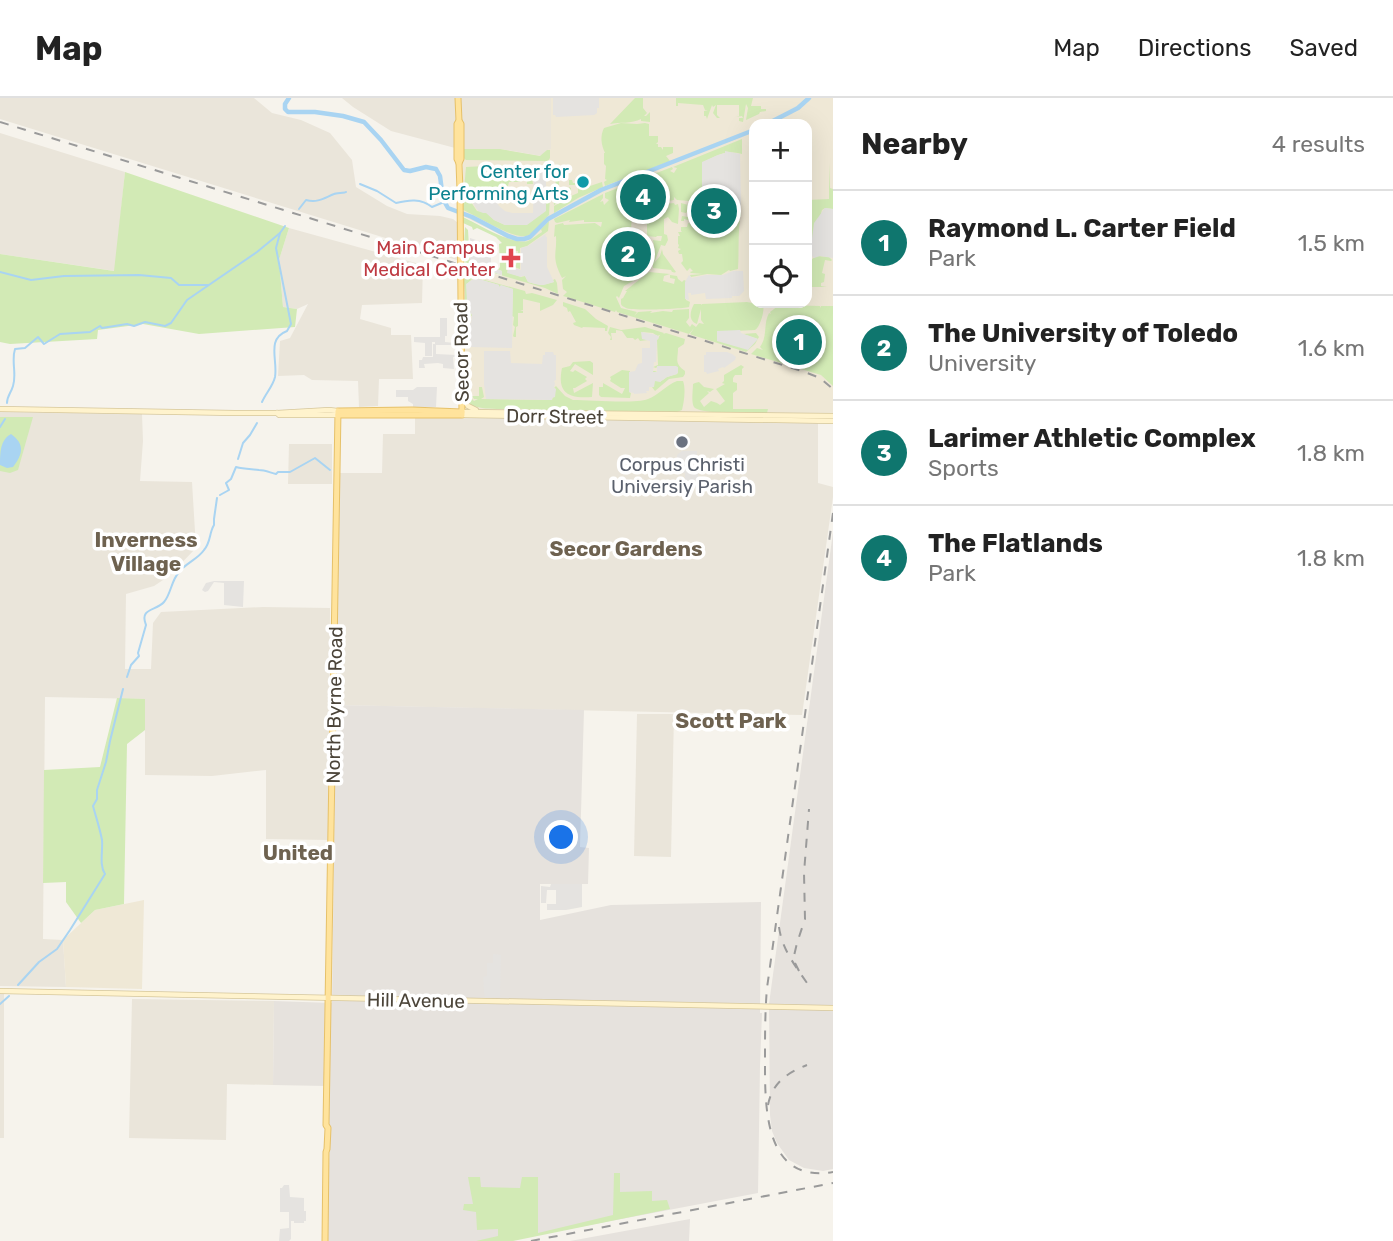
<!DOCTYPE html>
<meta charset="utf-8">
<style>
:root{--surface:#fff;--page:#f2f2f2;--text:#222;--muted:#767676;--line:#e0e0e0;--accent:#0f766e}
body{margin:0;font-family:Rubik,sans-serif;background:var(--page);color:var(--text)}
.controls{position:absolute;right:21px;top:21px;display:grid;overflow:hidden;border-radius:14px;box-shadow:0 7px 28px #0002}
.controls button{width:63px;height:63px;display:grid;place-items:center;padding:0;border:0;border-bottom:2px solid var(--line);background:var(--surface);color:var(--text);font:35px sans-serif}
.you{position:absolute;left:562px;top:740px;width:24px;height:24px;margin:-18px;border:5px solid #fff;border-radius:50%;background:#1a73e8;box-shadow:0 0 0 10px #1a73e833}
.badge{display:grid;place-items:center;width:46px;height:46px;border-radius:50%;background:var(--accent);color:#fff;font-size:23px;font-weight:700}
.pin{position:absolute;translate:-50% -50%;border:4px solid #fff;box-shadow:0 2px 7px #0006}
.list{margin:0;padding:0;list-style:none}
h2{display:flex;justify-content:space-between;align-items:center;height:91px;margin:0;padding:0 28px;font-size:30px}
h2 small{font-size:23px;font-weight:400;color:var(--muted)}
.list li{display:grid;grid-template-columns:46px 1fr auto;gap:21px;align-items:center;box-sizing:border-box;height:105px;padding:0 28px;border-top:2px solid var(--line)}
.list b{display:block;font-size:26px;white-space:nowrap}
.list p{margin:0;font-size:23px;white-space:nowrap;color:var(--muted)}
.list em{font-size:23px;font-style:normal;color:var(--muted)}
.icon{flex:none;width:38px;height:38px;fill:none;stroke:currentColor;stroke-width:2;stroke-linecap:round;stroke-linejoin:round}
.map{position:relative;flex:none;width:833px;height:1143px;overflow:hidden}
header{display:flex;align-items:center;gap:42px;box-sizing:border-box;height:98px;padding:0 35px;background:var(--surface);border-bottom:2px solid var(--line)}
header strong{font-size:33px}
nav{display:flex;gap:38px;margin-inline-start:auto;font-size:24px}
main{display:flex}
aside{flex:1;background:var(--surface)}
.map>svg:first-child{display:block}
.residential{fill:#eae5da}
.industrial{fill:#e6e2dd}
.education{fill:#efe8d6;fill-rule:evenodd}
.green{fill:#d2eab5}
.parking{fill:#e5e3e0}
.water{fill:#a9d4f2}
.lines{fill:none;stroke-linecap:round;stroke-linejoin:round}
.stream{stroke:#a9d4f2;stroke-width:2}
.river{stroke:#a9d4f2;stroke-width:4.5}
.secondary-casing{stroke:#d6c79b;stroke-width:6}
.primary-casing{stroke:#e6c16a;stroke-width:7}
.secondary{stroke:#fff3cd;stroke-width:4.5}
.primary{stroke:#ffe39c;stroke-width:5}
.rail{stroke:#9a9a9a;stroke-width:2;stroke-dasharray:9 9;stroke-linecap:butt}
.culture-dot{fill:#0f9aa8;stroke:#fff;stroke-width:2.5}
.health-dot{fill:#e0444e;stroke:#fff;stroke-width:2.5}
.worship-dot{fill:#6b7280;stroke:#fff;stroke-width:2.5}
.labels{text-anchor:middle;stroke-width:7;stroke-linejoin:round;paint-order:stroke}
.culture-label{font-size:19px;fill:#0d838f;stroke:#fff;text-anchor:end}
.health-label{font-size:19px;fill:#be3a42;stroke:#fff;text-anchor:end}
.street-label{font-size:19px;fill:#4b4439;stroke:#fff}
.worship-label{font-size:19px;fill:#5b616d;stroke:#fff}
.neighbourhood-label{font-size:21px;font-weight:bold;fill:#6e6250;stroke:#fff}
</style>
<header>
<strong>Map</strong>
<nav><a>Map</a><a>Directions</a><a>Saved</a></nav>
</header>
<main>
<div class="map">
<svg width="833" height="1143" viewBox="0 0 833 1143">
<rect width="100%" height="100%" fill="#f6f3ec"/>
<g class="residential">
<polygon points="0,0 254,0 272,15 301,22 330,35 352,62 356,89 387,108 407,116 440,118 453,121 458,125 460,163 0,21"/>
<polygon points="342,0 551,0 551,52 541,58 500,51 459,51 391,33 353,9"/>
<polygon points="0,35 125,74 115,173 0,156"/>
<polygon points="289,130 423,167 422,205 362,207 360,221 391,230 391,237 411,237 413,281 379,281 378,308 359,309 358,283 312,282 304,277 278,278 280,243 290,240 308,206 297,211 283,209 279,162"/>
<polygon points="0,314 142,316 143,343 140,383 192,384 196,450 169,478 154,488 126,496 125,571 151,571 153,525 161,514 263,509 330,510 329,742 266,741 266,672 212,678 145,677 145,601 45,599 43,841 63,842 66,889 0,888"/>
<polygon points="415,318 818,325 818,385 833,389 833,399 802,617 336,607 339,375 382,375 383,336 415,336"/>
<polygon points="289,346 332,346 332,386 288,386"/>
<polygon points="637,616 674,616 671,759 634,758"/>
<rect x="0" y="896" width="4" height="144"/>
<polygon points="132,901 274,903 273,987 227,986 226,1042 129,1040"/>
</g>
<g class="industrial">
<polygon points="833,434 833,1071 823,1073 804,1070 789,1062 777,1045 772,1033 770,1017 769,906"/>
<polygon points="336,607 584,612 580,749 589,750 588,786 540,786 540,822 611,807 761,804 760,915 762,915 760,968 758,1095 506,1143 326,1143 330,1040 326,1015 327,988 273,987 274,903 332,905"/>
<polygon points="690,1121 689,1143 570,1143"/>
</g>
<g class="education">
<path d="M551 0H833V317L468 312 465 310 463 166 502 178 503 138 463 118V51H500L541 58 547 52 551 51ZM754 26H807V205H754Z"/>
<polygon points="144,802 142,891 66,889 63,842 95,812"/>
</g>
<g class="green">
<path d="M635 0H643V10L647 15 644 18H646L650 14V24L641 23V21C632 26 619 24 610 26Z"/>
<polygon points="676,0 753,0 751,8 761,8 761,11 766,11 766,13 760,14 759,16 746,22 748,10 746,6 743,24 739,23 739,20 743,20 742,18 736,19 739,18 739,7 717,7 717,17 720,20 717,20 713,15 716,7 713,9 712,7 707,21 706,18 704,18 704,13 708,12 705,12 703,7 678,5 678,8 676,8"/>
<path d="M621 25 637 26 645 25 649 26V38H658V44L656 46H658V49H661L663 52V49H673V55L666 58 670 63C649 72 627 79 605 88L604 84 607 82 605 81 606 68 604 66V55H605C601 46 600 38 604 30Z"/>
<path d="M742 41V56C724 52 718 57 702 65V95L704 96V99L700 101 696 100 698 101 689 103 677 102 674 99V102C656 104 648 117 629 113L632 117 631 132 623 133 631 134V146L637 151H652L654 148 653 142 661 143 662 138H657L656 139 647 138V126H643L642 123 641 126 640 123 635 124V120L665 106 674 105 675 107 678 106 679 111 678 126 672 124 668 119 664 121V136L667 137 668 142 665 148 661 147 654 165 660 158 662 151 663 156 676 174 673 175 674 174H672L671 172 653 170V166L642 178 624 188 619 200 617 198 616 199 621 210 637 214 634 218 638 214 652 213 650 215 663 213 672 214 673 212 689 211V220L686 224 690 229 692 226 696 229 699 225 704 226 701 222V211L697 226C688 223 690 213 694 206H701V207L702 206 747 204 763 207C765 213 760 229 755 232L717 234 718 243 758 241 743 236 756 235 759 239 755 246 746 254 692 237 690 236 694 230 689 236 617 214 616 212 615 214 563 198 567 194 563 191 562 182 566 178 562 180C551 158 557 157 556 138L554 139 555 127 563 125 564 127 595 125 601 129 602 124H584V122L569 124 570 122 557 125 555 124 554 121 603 96V100L600 104 603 103 604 107 609 102 605 100V95L672 69 673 71 670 73 674 75 677 70 673 69Z"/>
<polygon points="463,51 500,51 540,58 547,52 550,52 550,60 548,63 466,62 463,59"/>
<polygon points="829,65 830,90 833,91 833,111 825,110 822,112 810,155 811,157 807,161 807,102 829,101"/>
<path d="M504 67 533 68 532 77 520 79 532 80 533 86H527V82H522V80L520 84H509L508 88H506V96H503L502 81 500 100H494L489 93 471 104 477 113 486 114 494 122 505 127H526L545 113 546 93 548 92 550 98 549 117C542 123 537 132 529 137 516 144 478 118 463 112V105L472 98 484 92 472 96 463 103 466 69Z"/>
<polygon points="125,74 289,130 279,162 283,209 297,211 295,229 199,236 143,226 98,232 97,241 10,246 0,244 0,156 114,173"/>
<polygon points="555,80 559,80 559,95 561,98 563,96 569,96 569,89 571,90 571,98 578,95 578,87 569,87 569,82 572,82 573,85 591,85 590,88 602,84 603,89 578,100 554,115 554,108 563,103 561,99 560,103 554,107 553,93 556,88"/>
<path d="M681 105 692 108 690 111 693 110V119L695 120 710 119 726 121 728 115 732 111V122L734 112 741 114V118H738L737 122 740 123C738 134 739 157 738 171L730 173 729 172 721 177 707 176 691 179 690 177 703 176 691 175 690 174 693 173 690 170 687 173 681 165 683 163 682 156H679L678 153 681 151 678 150 679 147 678 146V138H680L678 134H682L681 133V129H687L688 125 694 127 695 124 684 121V123H681L682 118 688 119V112L686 115 681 114Z"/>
<path d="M463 119C478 126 511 147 528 143 533 141 538 136 542 134L541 131 549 123 548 133 527 148 520 150V156H518V153H514L513 151 506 153V167H516L517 163 514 161 518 160 520 161V171L511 168 509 171 506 170V171L508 173 507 174 521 179 525 178 528 184C538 187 544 187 554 184L553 182 555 181 557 185 558 196 545 190 463 166 465 129 468 132 470 166 502 177V173L498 172 500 169 499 146 502 145 496 139 477 130 473 132 472 129 463 125Z"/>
<path d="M817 158 829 159 832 162 831 163 825 162 822 175 825 176 824 184 821 185V188L827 189H810L807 188C807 176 804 164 817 158Z"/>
<path d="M649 174 670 176 664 178 663 183 674 186 675 181 670 180V177L677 178 678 181 682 184 684 182 686 183V202L690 204 689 209C681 211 633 213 626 210 620 207 621 207 621 201L623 200 627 193H625Z"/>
<polygon points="463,176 525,193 526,196 532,195 557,202 553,207 540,213 540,205 523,201 523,212 520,212 523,213 523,215 518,215 518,228 516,229 516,239 514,239 513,238 515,229 513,227 514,219 512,218 513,191 501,188 499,189 499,187 475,180 474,182 472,181 467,186 468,204 470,206 469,207 472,218 466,218 464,216 465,196"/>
<polygon points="563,204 585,211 596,221 608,228 607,233 605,233 605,230 583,229 582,230 574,227 573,225 576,224 570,213 568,214 567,210 563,208"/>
<path d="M785 207 820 208V210L821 208H833V288L821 277 751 256 757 250 763 252 760 249C768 238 763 226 769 215L771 216 770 214 778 208Z"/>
<path d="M610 229 621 232 645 229 664 235 663 236 666 235 685 241 684 246 678 250C678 262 674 265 685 273V276L683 279 669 281 655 293 652 289H654L653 273H657L655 274 660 284 667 279 677 276 678 274 658 268 656 270 653 269 658 267 657 242 660 237 657 238 653 235 642 234 648 239V242L640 243 638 240 635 242 633 240H627L622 233 616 232V235H611L612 242H610L611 239 608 235Z"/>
<path d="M590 263 593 265V277L575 266 570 273 573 274 575 272 587 279 585 281 587 283 575 290H573L574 295 593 285 592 299C567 301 557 294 562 270L570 268 573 264Z"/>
<path d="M741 267 744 269 742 271V277H735L733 280V284L737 285V292L733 295V311H768L767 315C755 315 700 317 694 309 691 304 693 292 693 286L695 285 699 284 704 289 714 291 710 294 707 293 709 295 700 303 704 309 711 303 717 305 720 307 725 303 716 291 725 286 722 285 724 283V277Z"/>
<polygon points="622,272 630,273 629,294 631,295 630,300 601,299 599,297 599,289 603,289 603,285 622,296 625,290 621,290 610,283 611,281 610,279"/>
<path d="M677 283H683C686 291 684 304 682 312L677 314 532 312C513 308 486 315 469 306L466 299 469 302 472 301 474 303 478 301H474L472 298H479V289H482L484 299 481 301 552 302 556 291 554 290 556 288 565 298 573 302C590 302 635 306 648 301 659 297 666 287 677 283Z"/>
<polygon points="0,319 33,319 18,372 10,375 0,373"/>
<polygon points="117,600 145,601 145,632 127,646 124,806 95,812 81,825 66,804 66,784 43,785 44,672 100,669"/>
<polygon points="614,1075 620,1075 620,1094 652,1093 652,1103 667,1102 670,1111 513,1143 476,1143 498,1138 498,1131 477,1132 476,1114 463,1112 464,1106 473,1106 468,1079 480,1079 481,1089 520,1090 522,1079 538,1079 538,1135 613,1117"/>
</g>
<g class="parking">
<polygon points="553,0 599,0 599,10 597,10 597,15 594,17 556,19 555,17 553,17"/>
<polygon points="725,53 740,56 741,106 740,112 730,109 724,102 706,101 704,96 702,96 702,64 718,57 725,55"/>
<polygon points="534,70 544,70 546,72 546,113 527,127 505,127 494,122 486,115 483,115 478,113 472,103 473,101 486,92 489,93 499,108 505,113 512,115 533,115"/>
<polygon points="825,110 833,111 833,160 820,158 814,160 810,156 814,125"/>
<polygon points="547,135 545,138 547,139 547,169 554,184 544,187 539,187 528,184 525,178 522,178 521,179 507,175 509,169 521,172 521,150 528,148"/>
<polygon points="470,140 488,146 488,149 491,150 491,169 502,173 502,177 470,166"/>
<polygon points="733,173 743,173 744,193 739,198 732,198 732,200 706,201 705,195 691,197 691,195 688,195 689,202 685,201 685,184 689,177 692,180 706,177 723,177"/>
<polygon points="475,180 499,187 499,189 501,187 513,191 512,250 471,249 471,247 467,246 467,226 471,225 472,216 469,215 469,206 470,206 467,204 466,186"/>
<polygon points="440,220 447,220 447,238 445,238 445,244 455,245 455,247 436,247 436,256 456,257 457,259 453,259 454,271 443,270 443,266 438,265 424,266 425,270 419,270 419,262 422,262 423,259 433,259 433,246 435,246 435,244 432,244 432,258 425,258 425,245 414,244 414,239 440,239"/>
<polygon points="740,232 741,235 758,241 748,252 717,243 717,233"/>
<polygon points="641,234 657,237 659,240 657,242 656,264 654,264 653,274 657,274 657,268 676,268 678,269 678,274 677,276 667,279 660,284 655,283 654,289 649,289 649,293 646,293 647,295 634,296 634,295 629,294 629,274 635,273 638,266 642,265 642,250 650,250 650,243 642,241"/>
<polygon points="484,253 510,253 511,265 542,266 543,257 545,257 545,254 553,254 554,257 556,257 556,282 554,283 555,285 554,290 556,291 555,299 552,300 552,302 486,301 484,286"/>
<polygon points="706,254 727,254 732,256 736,259 735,262 724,270 723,269 718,271 719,273 707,276 706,274 704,274 704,257 706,257"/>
<polygon points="417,289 437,289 436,309 413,310 413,306 408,303 408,299 396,299 396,292 413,292"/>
<polygon points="682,353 697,353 697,358 698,358 698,389 673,389 673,383 685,382 685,375 677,374 677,357"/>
<polygon points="214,483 244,483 243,509 224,507 224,485 214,484 208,493 205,494 202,492 206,485"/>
<polygon points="551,786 582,786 582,809 566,812 547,812 547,806 556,806 556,792 547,792 546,805 541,805 541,788 550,789"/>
<polygon points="493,856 501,857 500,899 485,899 484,895 483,879 487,878 487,865 493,865"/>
<polygon points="284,1087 289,1087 290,1099 304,1100 304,1113 306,1113 306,1123 304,1123 304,1125 294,1125 294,1123 291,1123 291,1141 289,1143 279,1143 280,1131 289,1130 289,1114 280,1114 280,1090 282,1090"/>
</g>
<path class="water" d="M11 336C25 346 23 356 13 369L7 370 0 367C0 355 0 342 11 336Z"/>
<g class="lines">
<g class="stream">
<path d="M360 86 377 93 396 105C408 102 421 100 432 109L444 104"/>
<path d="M299 111 306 102C318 105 324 100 334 96 336 95 345 95 346 94"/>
<polyline points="0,174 31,182 64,178 139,177 171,180 179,187 208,187"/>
<path d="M262 304C266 295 273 288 275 279 278 262 266 241 287 233L291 226 276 150 280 135 285 128"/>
<path d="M7 305C7 298 11 295 13 288 17 276 11 263 15 251L25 250 38 239 44 246 60 236 90 234 100 228 102 230 127 226 134 228 145 224 165 228 171 225 187 202 257 154 280 135"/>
<polyline points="0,329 5,321"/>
<polyline points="238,361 243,345 250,337 257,325"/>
<path d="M220 397 229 392 226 385 231 381 236 369C244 371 251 371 259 372 265 372 271 375 276 376L278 374H290L315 360 330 372"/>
<path d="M127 579 131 567 139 558 138 555 146 527C139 510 156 513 164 504 171 496 171 483 179 474 186 465 198 461 204 452 211 444 209 435 214 427V421L217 400"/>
<path d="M18 887 39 864 57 851 70 832 105 776C99 767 103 753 102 742 100 731 96 719 93 708L97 701V692L106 664 110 643 123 591"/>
<polyline points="0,906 9,898"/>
</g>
<g class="river">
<polyline points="289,0 285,6 285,11 288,14 315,14 343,18 364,24 381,42 404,72 410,73 426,69 436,71 440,78 443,101 448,110 472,119 508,138 517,141 524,141 530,139 548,121 601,92 754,32"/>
<polyline points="767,26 798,10 809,0"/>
</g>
<defs>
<g id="secondary">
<polyline points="462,299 468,308 476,312"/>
<polyline points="0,311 235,315 277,315 329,312 338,313"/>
<polyline points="462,314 833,318"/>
<polyline points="277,315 279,317 338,317"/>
<polyline points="462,317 833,323"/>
<polyline points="0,893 833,910"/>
</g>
<g id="primary">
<polyline points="458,0 459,23 461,26 461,61 459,65"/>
<polyline points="338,317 462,317 460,93 459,65 457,61 457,26 459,23"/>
<polyline points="325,1143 326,1054 327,1051 328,1030 326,1027 338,313 412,312 462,314"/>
</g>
</defs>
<use href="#secondary" class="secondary-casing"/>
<use href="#primary" class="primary-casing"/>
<use href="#secondary" class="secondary"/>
<use href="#primary" class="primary"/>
<g class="rail">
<polyline points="0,24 802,273 820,280 833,291"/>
<path d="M833 415 767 890C765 913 765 937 765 960 765 1007 763 1086 833 1074"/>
<path d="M779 829C782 853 798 871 811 891"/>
<polyline points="799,873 795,865 794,858 797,845 805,821 804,775 809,711"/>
<path d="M768 1007C772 985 787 975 807 967"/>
<polyline points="531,1143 833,1085"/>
</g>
</g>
<circle class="culture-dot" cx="583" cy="84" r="7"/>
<path class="health-dot" d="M507.5 149.5h7v7h7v7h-7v7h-7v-7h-7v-7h7z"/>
<circle class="worship-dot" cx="682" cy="344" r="7"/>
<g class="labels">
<g class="culture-label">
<text x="569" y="80">Center for<tspan x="569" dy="22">Performing Arts</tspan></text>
</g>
<g class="health-label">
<text x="495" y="156">Main Campus<tspan x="495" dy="22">Medical Center</tspan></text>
</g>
<g class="street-label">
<text transform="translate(461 254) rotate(-91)" y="7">Secor Road</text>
<text transform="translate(555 318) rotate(1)" y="7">Dorr Street</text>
<text transform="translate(334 607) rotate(-89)" y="7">North Byrne Road</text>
<text transform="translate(416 902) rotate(1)" y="7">Hill Avenue</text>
</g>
<g class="worship-label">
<text x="682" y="373">Corpus Christi<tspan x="682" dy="22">Universiy Parish</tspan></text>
</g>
<g class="neighbourhood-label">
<text x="146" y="449">Inverness<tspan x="146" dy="24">Village</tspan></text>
<text x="626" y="458">Secor Gardens</text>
<text x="731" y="630">Scott Park</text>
<text x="298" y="762">United</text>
</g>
</g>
</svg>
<div class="controls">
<button>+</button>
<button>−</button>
<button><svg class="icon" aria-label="locate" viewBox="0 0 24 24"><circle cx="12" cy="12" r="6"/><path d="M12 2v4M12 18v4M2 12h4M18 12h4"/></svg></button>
</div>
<div class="you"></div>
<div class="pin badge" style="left:799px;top:244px">1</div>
<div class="pin badge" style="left:628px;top:156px">2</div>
<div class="pin badge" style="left:714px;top:113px">3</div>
<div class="pin badge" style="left:643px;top:99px">4</div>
</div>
<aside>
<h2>Nearby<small>4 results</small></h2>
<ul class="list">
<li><span class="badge">1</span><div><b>Raymond L. Carter Field</b><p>Park</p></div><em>1.5 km</em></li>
<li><span class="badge">2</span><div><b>The University of Toledo</b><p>University</p></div><em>1.6 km</em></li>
<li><span class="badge">3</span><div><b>Larimer Athletic Complex</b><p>Sports</p></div><em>1.8 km</em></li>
<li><span class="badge">4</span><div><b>The Flatlands</b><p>Park</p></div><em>1.8 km</em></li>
</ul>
</aside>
</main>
